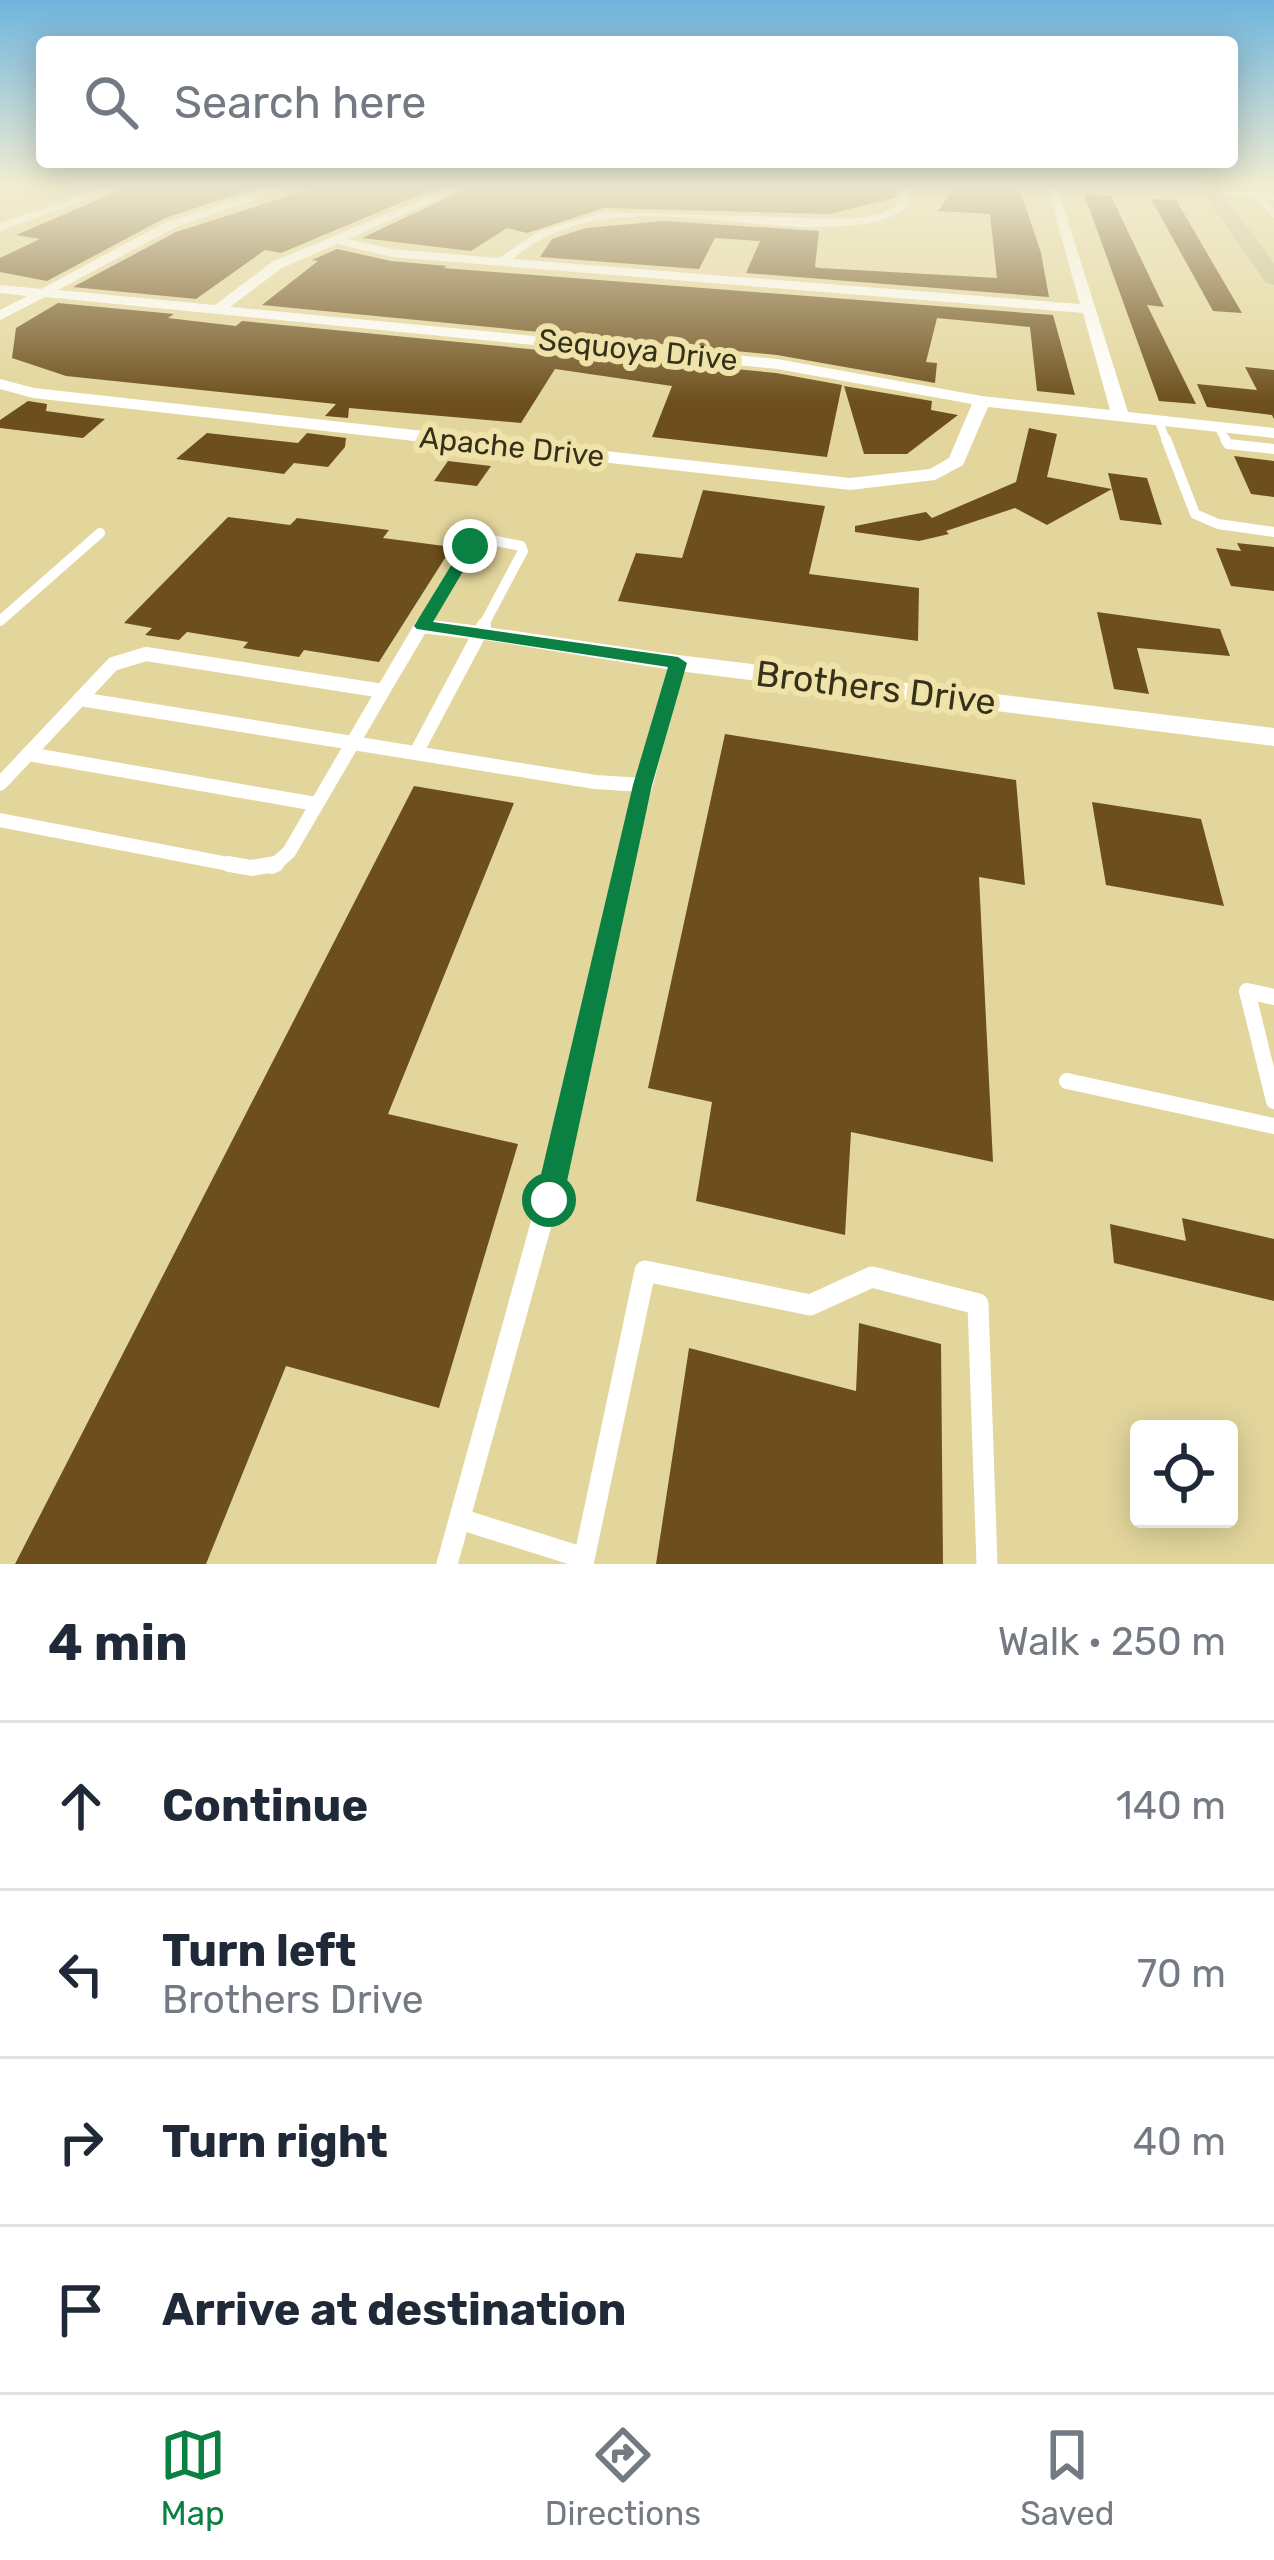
<!DOCTYPE html>
<meta charset="utf-8">
<style>
:root{--surface:#fff;--page:#f2f2f3;--text:#1f2937;--muted:#747a83;--line:#e0e1e3;--accent:#0b8043}
body{margin:0;font-family:Rubik,sans-serif;background:var(--page);color:var(--text)}
.controls{position:absolute;right:36px;bottom:36px;display:grid;overflow:hidden;border-radius:12px;box-shadow:0 6px 30px #0003}
.controls button{width:108px;height:108px;display:grid;place-items:center;padding:0;border:0;border-bottom:3px solid var(--line);background:var(--surface);color:var(--text);font:60px sans-serif}
.stop{position:absolute;width:36px;height:36px;margin:-27px;border:9px solid #0b8043;border-radius:50%;background:#fff}
.stop.end{background:#0b8043;border-color:#fff;box-shadow:0 3px 12px #0008}
.list{margin:0;padding:0;list-style:none}
h2{display:flex;justify-content:space-between;align-items:center;height:156px;margin:0;padding:0 48px;font-size:51px}
h2 small{font-size:39px;font-weight:400;color:var(--muted)}
.list li{display:grid;grid-template-columns:78px 1fr auto;gap:36px;align-items:center;box-sizing:border-box;height:168px;padding:0 48px;border-top:3px solid var(--line)}
.list b{display:block;font-size:45px;white-space:nowrap}
.list p{margin:0;font-size:39px;white-space:nowrap;color:var(--muted)}
.list em{font-size:39px;font-style:normal;color:var(--muted)}
.icon{flex:none;width:66px;height:66px;fill:none;stroke:currentColor;stroke-width:2;stroke-linecap:round;stroke-linejoin:round}
.map{position:relative;flex:none;width:1274px;height:1564px;overflow:hidden}
.search{position:absolute;background:var(--surface);box-shadow:0 6px 30px #0003;left:36px;right:36px;top:36px;height:132px;display:flex;align-items:center;gap:30px;box-sizing:border-box;padding:0 42px;border-radius:12px;color:var(--muted);font-size:45px}
.sheet{height:828px;background:var(--surface)}
nav{display:flex;justify-content:space-around;align-items:center;box-sizing:border-box;height:168px;border-top:3px solid var(--line);background:var(--surface);font-size:33px;color:var(--muted)}
nav a{display:grid;justify-items:center;gap:6px}
nav .on{color:var(--accent)}
.map>svg:first-child{display:block}
.building{fill:#6d4f1d}
.lines{fill:none;stroke-linecap:round;stroke-linejoin:round}
.service-far5{stroke:#fff;stroke-width:6}
.service-far4{stroke:#fff;stroke-width:8}
.service-far3{stroke:#fff;stroke-width:10}
.service-far2{stroke:#fff;stroke-width:14}
.service-far1{stroke:#fff;stroke-width:16}
.service{stroke:#fff;stroke-width:21}
.minor{fill:#fff;fill-rule:evenodd}
.primary{fill:#c4ba8b;fill-rule:evenodd}
.route{fill:#0b8043}
.labels{text-anchor:middle;stroke-width:12;stroke-linejoin:round;paint-order:stroke}
.far-street-label{font-size:30px;fill:#36311a;stroke:#f0e3a9}
.street-label{font-size:36px;fill:#36311a;stroke:#f0e3a9}
</style>
<div class="map">
<svg width="1274" height="1564" viewBox="0 0 1274 1564">
<rect width="100%" height="100%" fill="#e3d69c"/>
<g class="building">
<polygon points="137,183 262,186 165,218 47,281 0,272 0,258 40,239 16,235"/>
<polygon points="329,183 448,183 281,253 265,250 196,299 73,287 176,232"/>
<polygon points="478,183 808,183 897,189 894,198 829,214 604,208 527,233 507,228 471,251 362,238"/>
<polygon points="957,185 1015,188 1022,196 1041,253 1049,297 746,273 760,241 715,238 699,269 540,257 552,239 585,228 664,221 819,231 815,267 820,268 997,278 990,214 938,211"/>
<polygon points="1084,194 1111,196 1164,307 1147,305 1196,404 1159,401"/>
<polygon points="1151,199 1176,200 1242,313 1213,311"/>
<polygon points="337,249 391,261 447,266 443,268 1053,315 1075,395 1037,391 1030,327 937,318 926,362 937,363 935,383 777,355 262,305 318,261 312,260"/>
<polygon points="58,303 174,314 168,318 236,326 242,321 776,373 842,385 827,457 652,437 672,386 555,369 521,423 349,408 348,418 325,416 336,404 66,376 12,358 16,328"/>
<polygon points="1245,367 1274,370 1274,419 1272,415 1207,407 1197,384 1257,390"/>
<polygon points="844,386 932,401 931,410 958,415 907,454 864,454"/>
<polygon points="28,401 47,404 46,411 105,419 83,438 0,428 0,420"/>
<polygon points="1029,428 1057,434 1047,477 1112,489 1047,525 1015,508 946,531 949,534 919,541 855,532 855,526 926,512 932,518 1016,482"/>
<polygon points="207,433 298,443 307,433 346,438 345,447 328,467 294,463 284,474 176,459"/>
<polygon points="1234,456 1274,461 1274,497 1251,494"/>
<polygon points="448,461 491,466 477,486 434,481"/>
<polygon points="1108,473 1147,478 1162,525 1120,520"/>
<polygon points="703,490 825,506 809,574 919,588 918,641 618,601 636,553 682,558"/>
<polygon points="228,517 290,525 297,518 389,530 383,538 452,547 379,662 304,650 299,657 243,648 248,642 187,632 179,640 145,635 152,628 124,623"/>
<polygon points="1237,543 1274,547 1274,591 1231,586 1216,548 1241,551"/>
<polygon points="1097,612 1220,629 1230,656 1137,648 1149,694 1114,689"/>
<polygon points="725,734 1016,780 1025,885 979,877 993,1162 851,1132 845,1235 696,1201 712,1102 648,1088"/>
<polygon points="414,786 514,803 388,1114 518,1144 439,1408 286,1366 206,1564 15,1564"/>
<polygon points="1092,802 1201,819 1224,906 1106,885"/>
<polygon points="1182,1218 1274,1239 1274,1301 1114,1263 1110,1224 1186,1241"/>
<polygon points="859,1323 941,1344 943,1564 656,1564 689,1348 856,1391"/>
</g>
<g class="lines">
<g class="service-far5">
<polyline points="1248,183 1274,214"/>
<polyline points="1212,192 1274,197"/>
</g>
<g class="service-far4">
<polyline points="1159,422 1167,442"/>
<polyline points="1218,427 1227,442"/>
</g>
<g class="service-far3">
<polyline points="1166,439 1195,514 1218,524 1274,532"/>
<polyline points="1225,439 1228,444 1274,449"/>
<polyline points="0,621 100,533"/>
<polyline points="422,626 440,628"/>
<polyline points="421,628 470,546 486,539 521,546 523,551 482,628"/>
</g>
<g class="service-far2">
<polyline points="422,626 480,633"/>
<polyline points="383,691 422,625"/>
<polyline points="80,699 595,782 642,785"/>
<polyline points="416,753 484,625"/>
<polyline points="28,754 316,804"/>
<polyline points="0,784 113,664 146,654 383,691 289,852 272,867"/>
<polyline points="0,820 244,867"/>
<polyline points="624,867 678,663"/>
</g>
<g class="service-far1">
<polyline points="229,864 251,868 276,864"/>
<polyline points="1274,997 1247,991 1274,1101"/>
<polyline points="1067,1081 1274,1126"/>
<polyline points="555,1173 624,864"/>
</g>
<g class="service">
<polyline points="460,1519 584,1558"/>
<polyline points="447,1564 556,1170"/>
<polyline points="583,1564 645,1271 810,1305 872,1277 978,1304 987,1564"/>
</g>
<g class="minor">
<polygon points="117,183 133,183 0,231 0,223"/>
<path d="M286 183H302L174 228 58 290 215 305 272 262 460 183H474L348 239 392 249 499 258 539 231 605 212 849 219 877 215 896 206 903 183H913L907 208C883 224 856 226 827 227 727 230 597 185 513 259L1080 304 1046 183H1056L1128 412 1274 428V438L988 407 963 465 935 480 850 490 33 398 0 389V379L34 388 850 478 930 469 949 458 972 404 777 369 45 297 0 320V310L27 296 0 293V285L41 289 166 222ZM337 244 392 257 1083 313 1110 410 982 396 777 359 230 307 282 268Z"/>
<polygon points="480,626 678,655 1274,728 1274,746 678,671 472,638 469,633"/>
</g>
<polygon class="primary" points="1196,183 1214,183 1274,263 1274,285 1266,283"/>
</g>
<linearGradient id="sky" x2="0" y2="1"><stop stop-color="#6eb4dd"/><stop offset="0.46" stop-color="#f2edd2"/><stop offset="1" stop-color="#f2edd2" stop-opacity="0"/></linearGradient>
<rect width="1274" height="402" fill="url(#sky)"/>
<polygon class="route" points="470,542 478,546 433,622 678,657 687,663 652,785 563,1200 559,1210 549,1214 540,1210 535,1200 633,785 668,667 417,629 414,626 463,546"/>
<g class="labels">
<g class="far-street-label">
<text transform="translate(638 350) rotate(6)" y="10">Sequoya Drive</text>
<text transform="translate(512 447) rotate(6)" y="10">Apache Drive</text>
</g>
<g class="street-label">
<text transform="translate(876 687) rotate(7)" y="13">Brothers Drive</text>
</g>
</g>
</svg>
<div class="controls">
<button><svg class="icon" aria-label="locate" viewBox="0 0 24 24"><circle cx="12" cy="12" r="6"/><path d="M12 2v4M12 18v4M2 12h4M18 12h4"/></svg></button>
</div>
<div class="stop" style="left:549px;top:1200px"></div>
<div class="stop end" style="left:470px;top:546px"></div>
<div class="search"><svg class="icon" aria-label="search" viewBox="0 0 24 24"><circle cx="10" cy="10" r="6"/><path d="M15 15l6 6"/></svg>Search here</div>
</div>
<section class="sheet">
<h2>4 min<small>Walk · 250 m</small></h2>
<ul class="list">
<li><svg class="icon" aria-label="ahead" viewBox="0 0 24 24"><path d="M12 20V5M6 11l6-6 6 6"/></svg><div><b>Continue</b></div><em>140 m</em></li>
<li><svg class="icon" aria-label="left" viewBox="0 0 24 24"><path d="M17 20v-9H6M10 6l-5 5 5 5"/></svg><div><b>Turn left</b><p>Brothers Drive</p></div><em>70 m</em></li>
<li><svg class="icon" aria-label="right" viewBox="0 0 24 24"><path d="M7 20v-9h11M14 6l5 5-5 5"/></svg><div><b>Turn right</b></div><em>40 m</em></li>
<li><svg class="icon" aria-label="arrive" viewBox="0 0 24 24"><path d="M6 21V4h12l-3 4 3 4H6"/></svg><div><b>Arrive at destination</b></div></li>
</ul>
</section>
<nav>
<a class="on"><svg class="icon" aria-label="map" viewBox="0 0 24 24"><path d="M3 6l6-2 6 2 6-2v14l-6 2-6-2-6 2zM9 4v14M15 6v14"/></svg>Map</a>
<a><svg class="icon" aria-label="directions" viewBox="0 0 24 24"><path d="M12 3l9 9-9 9-9-9zM9 14v-3h6M13 9l2 2-2 2"/></svg>Directions</a>
<a><svg class="icon" aria-label="saved" viewBox="0 0 24 24"><path d="M7 4h10v16l-5-4-5 4z"/></svg>Saved</a>
</nav>
